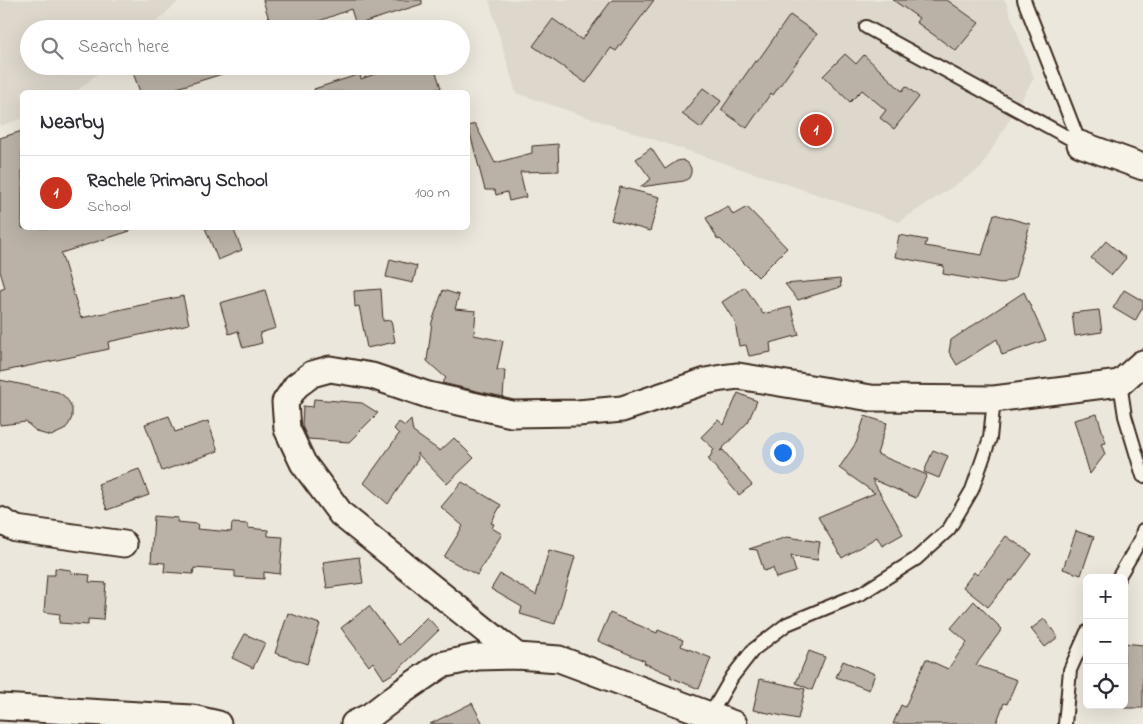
<!DOCTYPE html>
<meta charset="utf-8">
<style>
:root{--surface:#fff;--page:#f7f7f7;--text:#2b2b33;--muted:#7c7c81;--line:#e1e1e2;--accent:#c8321e}
body{margin:0;font-family:"Indie Flower",sans-serif;background:var(--page);color:var(--text)}
.controls{position:absolute;right:15px;bottom:15px;display:grid;overflow:hidden;border-radius:8px;box-shadow:0 5px 20px #0002}
.controls button{width:45px;height:45px;display:grid;place-items:center;padding:0;border:0;border-bottom:1px solid var(--line);background:var(--surface);color:var(--text);font:25px sans-serif}
.you{position:absolute;left:782px;top:452px;width:18px;height:18px;margin:-12px;border:4px solid #fff;border-radius:50%;background:#1a73e8;box-shadow:0 0 0 8px #1a73e833}
.badge{display:grid;place-items:center;width:32px;height:32px;border-radius:50%;background:var(--accent);color:#fff;font-size:16px;font-weight:700}
.pin{position:absolute;translate:-50% -50%;border:2px solid #fff;box-shadow:0 1px 5px #0006}
.list{margin:0;padding:0;list-style:none}
h2{display:flex;justify-content:space-between;align-items:center;height:65px;margin:0;padding:0 20px;font-size:21px}
h2 small{font-size:16px;font-weight:400;color:var(--muted)}
.list li{display:grid;grid-template-columns:32px 1fr auto;gap:15px;align-items:center;box-sizing:border-box;height:75px;padding:0 20px;border-top:1px solid var(--line)}
.list b{display:block;font-size:19px;white-space:nowrap}
.list p{margin:0;font-size:16px;white-space:nowrap;color:var(--muted)}
.list em{font-size:16px;font-style:normal;color:var(--muted)}
.icon{flex:none;width:28px;height:28px;fill:none;stroke:currentColor;stroke-width:2;stroke-linecap:round;stroke-linejoin:round}
.map{position:relative;flex:none;width:1143px;height:724px;overflow:hidden}
.search{position:absolute;background:var(--surface);box-shadow:0 5px 20px #0002;left:20px;top:20px;width:450px;height:55px;display:flex;align-items:center;gap:12px;box-sizing:border-box;padding:0 18px;border-radius:28px;color:var(--muted);font-size:19px}
.panel{position:absolute;background:var(--surface);box-shadow:0 5px 20px #0002;left:20px;top:90px;width:450px;height:140px;border-radius:8px}
.map>svg:first-child{display:block}
.built{fill:#ddd7cc}
.building{fill:#bab2a7;stroke:#3b2a1e}
.lines{fill:none;stroke-linecap:round;stroke-linejoin:round}
.lane-casing{stroke:#3b2a1e;stroke-width:16}
.street-casing{stroke:#3b2a1e;stroke-width:29}
.lane{stroke:#f7f3e8;stroke-width:12}
.street{stroke:#f7f3e8;stroke-width:25}
</style>
<div class="map">
<svg width="1143" height="724" viewBox="0 0 1143 724">
<rect width="100%" height="100%" fill="#ece7dc"/>
<filter id="ink" filterUnits="userSpaceOnUse"><feTurbulence type="fractalNoise" baseFrequency=".02" numOctaves="2"/><feDisplacementMap in="SourceGraphic" scale="10" xChannelSelector="R" yChannelSelector="G"/><feConvolveMatrix kernelMatrix="1 2 1 2 8 2 1 2 1" color-interpolation-filters="sRGB"/></filter>
<g filter="url(#ink)">
<g class="built">
<polygon points="0,0 180,0 148,29 29,29 29,66 106,66 76,92 22,92 22,119 0,126"/>
<polygon points="489,0 1005,0 1034,78 981,168 899,222 516,93"/>
</g>
<g class="building">
<polygon points="263,0 422,0 422,4 356,25 351,9 314,23 316,29 272,29"/>
<polygon points="612,0 654,0 616,51 611,48 586,83 533,46 553,19 582,40"/>
<polygon points="893,0 947,0 979,23 956,51 916,22 919,18"/>
<polygon points="790,15 817,34 773,95 771,93 747,128 721,110 755,61 757,62"/>
<polygon points="845,54 856,64 864,55 902,91 906,86 919,97 894,129 880,118 886,110 862,90 850,102 823,76"/>
<polygon points="143,66 234,66 235,70 164,92 140,92 132,70"/>
<polygon points="397,66 434,66 441,88 426,92 315,92 314,89 360,74 361,79"/>
<polygon points="703,88 721,101 701,128 682,114"/>
<polygon points="475,124 495,163 532,153 532,146 558,144 559,171 520,172 526,197 509,201 507,192 496,195 495,190 485,190 468,126"/>
<polygon points="22,131 22,228 129,228 130,231 61,253 81,318 183,296 189,324 108,342 109,349 0,372 0,290 5,288 0,271 0,138"/>
<polygon points="651,148 665,169 677,161 683,160 688,163 691,168 691,173 689,178 684,181 640,187 651,179 636,159"/>
<polygon points="620,187 660,197 650,231 611,220"/>
<polygon points="728,206 733,215 747,207 787,248 758,277 720,239 718,240 706,218"/>
<polygon points="994,214 1030,224 1015,278 1001,284 943,274 944,266 895,257 899,235 927,240 925,246 982,255"/>
<polygon points="205,228 233,228 242,250 218,260"/>
<polygon points="1106,241 1126,258 1112,275 1091,258"/>
<polygon points="390,259 417,266 413,283 386,277"/>
<polygon points="840,279 841,287 798,300 785,284"/>
<polygon points="745,287 763,314 791,307 799,335 770,343 771,352 749,356 746,345 739,346 735,322 722,302"/>
<polygon points="381,289 383,321 391,320 395,342 367,348 359,306 355,307 354,291"/>
<polygon points="265,290 276,328 260,333 262,343 243,348 238,331 229,334 220,303"/>
<polygon points="443,290 459,295 455,309 476,311 474,335 503,341 497,370 505,370 503,397 442,383 446,378 427,361 432,322"/>
<polygon points="1124,290 1143,301 1143,307 1135,321 1113,308"/>
<polygon points="1024,292 1046,340 1002,355 997,339 957,365 949,352 951,340"/>
<polygon points="1099,310 1102,332 1075,336 1072,313"/>
<polygon points="0,380 58,392 64,396 69,402 72,409 72,417 69,424 64,430 51,436 37,432 26,422 0,425"/>
<polygon points="738,393 757,401 748,422 720,451 723,450 752,485 739,495 709,460 708,458 710,457 714,449 701,437 718,420 724,425"/>
<polygon points="314,399 362,403 378,413 349,442 308,439 302,426 303,406 313,407"/>
<polygon points="1097,414 1106,443 1101,444 1105,454 1090,474 1074,420"/>
<polygon points="169,416 175,432 208,421 218,451 162,471 145,424"/>
<polygon points="865,416 887,423 877,454 927,475 916,498 872,479 903,534 882,546 877,537 842,558 818,517 875,493 839,468 856,443"/>
<polygon points="411,420 413,432 440,451 454,438 474,458 447,484 417,453 418,459 388,504 364,483 399,434 394,429 399,422 405,426"/>
<polygon points="933,450 948,456 939,478 924,472"/>
<polygon points="139,469 149,495 107,510 98,484"/>
<polygon points="462,482 501,505 491,523 494,524 492,528 502,534 477,575 444,557 463,526 441,507"/>
<polygon points="154,516 178,518 177,522 198,524 197,529 231,532 232,523 248,524 248,528 268,530 268,536 283,537 280,574 264,572 264,579 235,577 235,571 194,568 193,574 164,572 165,563 151,562"/>
<polygon points="1076,531 1094,537 1081,575 1063,569"/>
<polygon points="1006,536 1032,554 1012,581 1010,580 988,607 963,587 974,572 977,575"/>
<polygon points="787,537 820,542 817,560 791,556 796,572 776,578 773,568 764,571 757,550 749,549"/>
<polygon points="549,550 575,557 555,624 520,614 522,607 491,589 500,574 536,595"/>
<polygon points="359,557 363,583 327,588 323,562"/>
<polygon points="55,568 71,570 71,573 90,575 89,582 106,583 103,620 88,619 88,625 59,623 60,614 44,612 47,575 55,575"/>
<polygon points="974,601 1002,629 976,665 1017,680 1007,704 1004,703 996,724 893,724 901,705 905,707 926,659 948,669 967,642 951,628"/>
<polygon points="369,606 399,645 427,617 439,630 397,671 384,679 373,662 369,666 341,628"/>
<polygon points="288,613 320,624 307,664 275,653"/>
<polygon points="610,613 657,633 658,630 683,640 681,646 711,658 699,689 670,677 671,675 644,663 645,661 598,641"/>
<polygon points="1044,619 1058,637 1045,647 1031,629"/>
<polygon points="245,634 265,643 253,668 232,658"/>
<polygon points="1124,643 1143,645 1143,708 1124,708"/>
<polygon points="809,651 825,657 812,690 796,683"/>
<polygon points="843,661 875,674 869,690 836,677"/>
<polygon points="760,679 805,689 798,719 753,710"/>
<polygon points="472,703 483,724 430,724"/>
</g>
<g class="lines">
<defs>
<g id="lane">
<polyline points="1024,0 1080,144"/>
<polyline points="866,27 1080,144"/>
<polyline points="1120,383 1125,416 1143,476"/>
<polyline points="1118,578 1141,539 1143,530"/>
<polyline points="710,715 732,677 753,650 787,624 862,593 916,559 949,529 972,490 990,438 994,399"/>
<polyline points="1065,724 1070,670 1087,632"/>
</g>
<g id="street">
<polyline points="1080,144 1143,167"/>
<polyline points="0,520 16,529 124,544"/>
<polyline points="517,656 341,514 303,463 287,429 285,402 296,386 312,374 330,369 372,376 428,395 512,414 578,413 622,409 706,381 722,378 738,376 871,398 994,399 1120,383 1141,364 1143,363"/>
<polyline points="0,707 192,718 218,724"/>
<polyline points="354,724 370,716 403,691 441,665 477,657 517,656 559,659 734,724"/>
</g>
</defs>
<use href="#lane" class="lane-casing"/>
<use href="#street" class="street-casing"/>
<use href="#lane" class="lane"/>
<use href="#street" class="street"/>
</g>
</g>
</svg>
<div class="controls">
<button>+</button>
<button>−</button>
<button><svg class="icon" aria-label="locate" viewBox="0 0 24 24"><circle cx="12" cy="12" r="6"/><path d="M12 2v4M12 18v4M2 12h4M18 12h4"/></svg></button>
</div>
<div class="you"></div>
<div class="pin badge" style="left:816px;top:130px">1</div>
<div class="search"><svg class="icon" aria-label="search" viewBox="0 0 24 24"><circle cx="10" cy="10" r="6"/><path d="M15 15l6 6"/></svg>Search here</div>
<section class="panel">
<h2>Nearby<small></small></h2>
<ul class="list">
<li><span class="badge">1</span><div><b>Rachele Primary School</b><p>School</p></div><em>100 m</em></li>
</ul>
</section>
</div>
